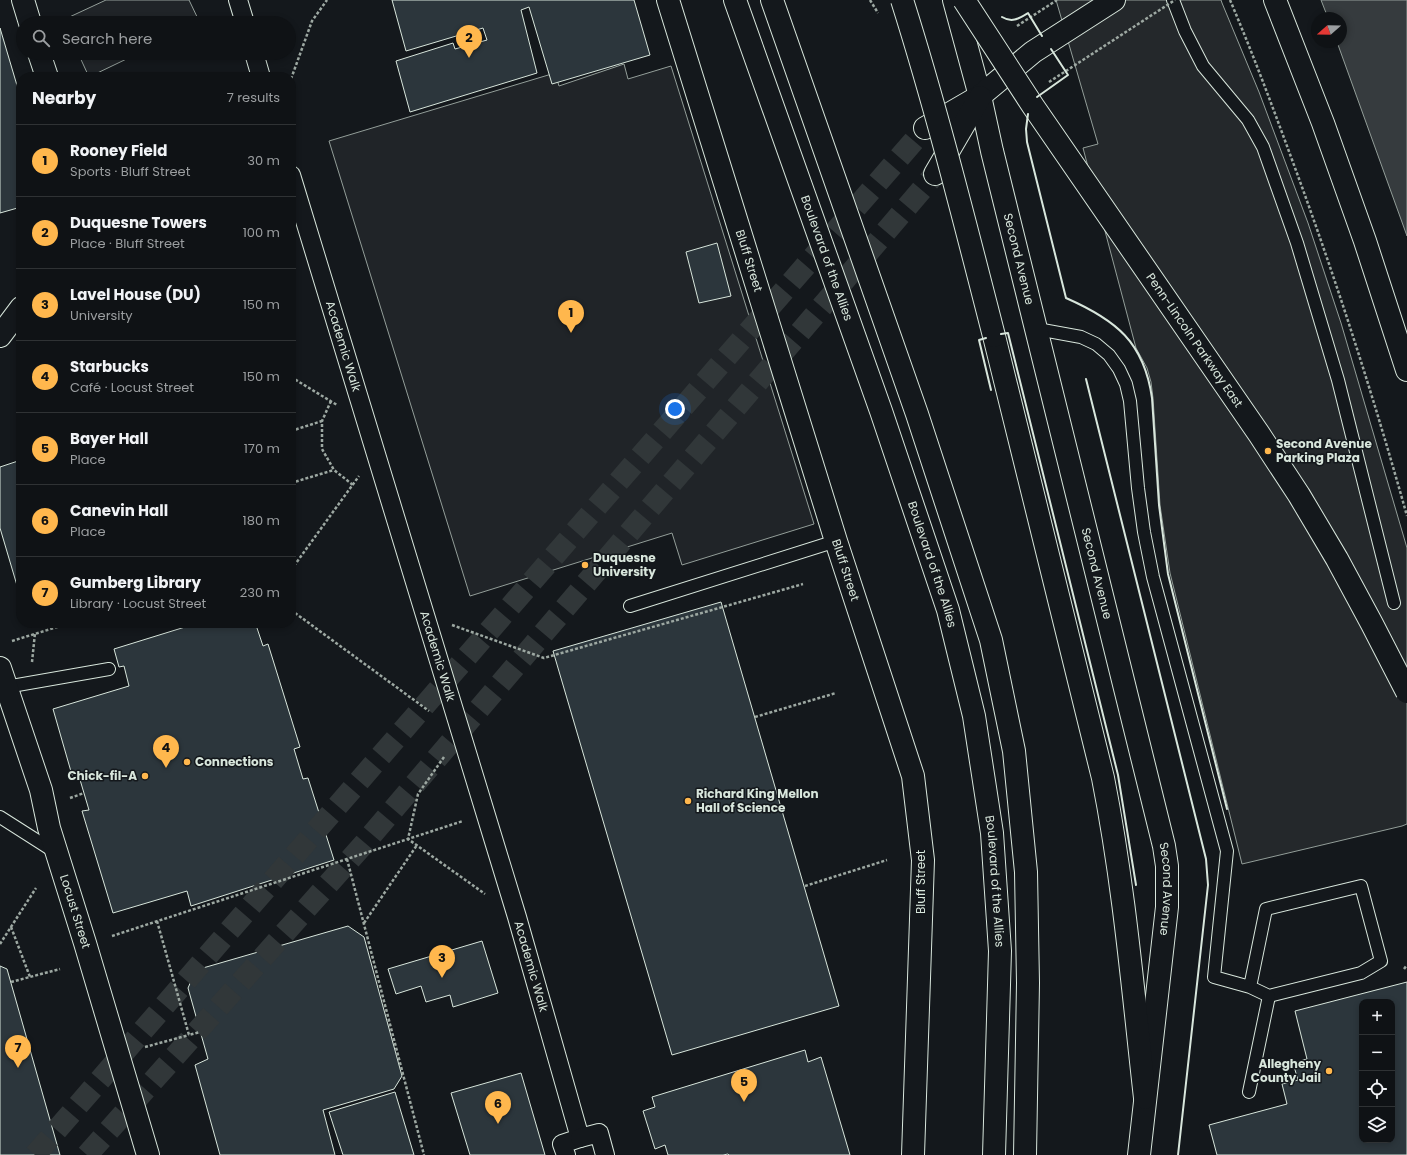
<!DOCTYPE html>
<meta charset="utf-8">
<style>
:root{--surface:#0f1215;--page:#1d2022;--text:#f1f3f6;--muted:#9b9ea0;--line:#2f3234;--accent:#ffb74d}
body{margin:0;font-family:Poppins,sans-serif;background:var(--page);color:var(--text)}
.controls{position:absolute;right:12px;bottom:12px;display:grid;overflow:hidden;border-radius:8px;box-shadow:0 2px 6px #0003}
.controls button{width:36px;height:36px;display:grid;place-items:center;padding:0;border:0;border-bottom:1px solid var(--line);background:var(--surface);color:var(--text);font:20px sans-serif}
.compass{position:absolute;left:1311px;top:12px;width:36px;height:36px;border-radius:50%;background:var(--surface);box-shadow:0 2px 6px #0003;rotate:250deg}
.you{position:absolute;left:675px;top:409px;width:14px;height:14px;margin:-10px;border:3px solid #fff;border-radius:50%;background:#1a73e8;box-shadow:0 0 0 6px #1a73e833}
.badge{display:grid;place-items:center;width:26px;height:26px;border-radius:50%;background:var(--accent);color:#111;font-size:13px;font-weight:700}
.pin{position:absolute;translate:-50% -33px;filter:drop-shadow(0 1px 2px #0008)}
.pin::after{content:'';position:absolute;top:21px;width:14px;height:12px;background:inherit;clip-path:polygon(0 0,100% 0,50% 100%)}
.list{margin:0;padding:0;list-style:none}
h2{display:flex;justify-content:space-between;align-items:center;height:52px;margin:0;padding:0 16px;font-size:17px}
h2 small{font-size:13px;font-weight:400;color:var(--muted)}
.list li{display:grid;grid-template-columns:26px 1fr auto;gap:12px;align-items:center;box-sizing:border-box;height:72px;padding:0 16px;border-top:1px solid var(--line)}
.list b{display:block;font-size:15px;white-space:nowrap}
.list p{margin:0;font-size:13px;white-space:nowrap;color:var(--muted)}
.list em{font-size:13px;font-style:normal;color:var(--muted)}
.icon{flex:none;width:22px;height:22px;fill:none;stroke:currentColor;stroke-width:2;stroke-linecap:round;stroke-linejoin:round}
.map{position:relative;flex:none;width:1407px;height:1155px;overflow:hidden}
.search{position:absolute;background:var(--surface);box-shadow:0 2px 6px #0003;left:16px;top:16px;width:280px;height:44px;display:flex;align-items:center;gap:10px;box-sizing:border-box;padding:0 14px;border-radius:22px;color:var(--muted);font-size:15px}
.panel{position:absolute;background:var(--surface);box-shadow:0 2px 6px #0003;left:16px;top:72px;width:280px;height:556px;border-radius:16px}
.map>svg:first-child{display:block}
.green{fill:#202428;stroke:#939e99}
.parking{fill:#24282b;stroke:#939e99}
.water{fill:#363b3e;stroke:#939e99}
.building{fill:#2c363c;stroke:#d8e6dc;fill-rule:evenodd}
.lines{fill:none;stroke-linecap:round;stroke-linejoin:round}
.secondary-tunnel{stroke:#313739;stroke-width:22;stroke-dasharray:22 11;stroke-linecap:butt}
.service-casing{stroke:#d8e6dc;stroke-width:14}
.pedestrian-casing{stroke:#d8e6dc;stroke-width:20}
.minor-casing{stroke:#d8e6dc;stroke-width:24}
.secondary-casing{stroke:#d8e6dc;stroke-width:24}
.trunk-casing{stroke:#d8e6dc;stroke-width:24}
.motorway-casing{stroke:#d8e6dc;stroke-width:24}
.path{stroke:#9da8a2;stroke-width:2.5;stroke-dasharray:3 2;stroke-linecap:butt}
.service{stroke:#14181c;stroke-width:12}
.pedestrian{stroke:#14181c;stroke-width:18}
.minor{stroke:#14181c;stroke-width:22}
.secondary{stroke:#14181c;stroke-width:22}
.trunk{stroke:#14181c;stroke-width:22}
.motorway{stroke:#14181c;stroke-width:22}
.motorway-bridge-casing{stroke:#d8e6dc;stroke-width:24;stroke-linecap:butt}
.path-bridge{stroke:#9da8a2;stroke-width:2.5;stroke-dasharray:3 2;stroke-linecap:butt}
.motorway-bridge{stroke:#14181c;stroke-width:22}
.wall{stroke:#d8e6dc;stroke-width:2}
.poi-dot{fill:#ffb74d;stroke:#14181c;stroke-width:1.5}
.labels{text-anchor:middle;stroke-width:3;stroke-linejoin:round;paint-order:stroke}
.street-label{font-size:12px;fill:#d8e6dc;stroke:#14181c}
.poi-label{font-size:12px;font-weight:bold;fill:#d8e6dc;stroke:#14181c;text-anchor:start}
</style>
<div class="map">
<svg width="1407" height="1155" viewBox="0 0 1407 1155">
<rect width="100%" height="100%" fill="#14181c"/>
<g class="green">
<polygon points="106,0 189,0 200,23 64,23 63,20"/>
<polygon points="78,53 139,53 89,77"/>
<polygon points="624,64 628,79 671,66 814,524 682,565 672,533 470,596 329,141 555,73 559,86"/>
</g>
<polygon class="parking" points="1056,0 1221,0 1222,3 1259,92 1308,223 1341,323 1407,548 1407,824 1402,826 1242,864 1170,573 1160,505 1153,398 1151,382 1147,368 1136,348 1083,148 1098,144"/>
<polygon class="water" points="1321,0 1407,0 1407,236 1337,42 1341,42 1341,18 1328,18"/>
<g class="building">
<polygon points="392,0 634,0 650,55 552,84 529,7 521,10 537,73 410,112 396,61 453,43 455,49 487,40 483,28 406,51"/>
<polygon points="0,28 21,99 21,207 0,213"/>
<polygon points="717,243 731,296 699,303 686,252"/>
<polygon points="21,460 21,599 0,528 0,467"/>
<polygon points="721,602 839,1006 672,1055 553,651"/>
<polygon points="198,623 261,623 256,625 263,646 268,644 300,747 294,749 303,779 308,778 334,860 191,906 187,891 113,913 82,811 89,810 78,773 72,775 53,709 129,686 124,666 119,667 114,649"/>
<polygon points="348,926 364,937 402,1076 394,1089 323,1110 335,1155 220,1155 195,1065 208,1059 188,988 196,970"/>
<polygon points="482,941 498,993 453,1007 450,995 426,1002 421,986 396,994 388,969"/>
<polygon points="0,966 7,969 60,1155 0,1155"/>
<path d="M1407 982V1155H1217L1209 1125 1287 1104 1282 1084 1298 1080 1293 1063 1307 1059 1295 1011ZM1362 1002H1392V1140H1362Z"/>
<polygon points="805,1050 808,1062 821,1057 850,1155 729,1155 728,1154 723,1155 668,1155 665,1145 655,1149 643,1111 655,1107 652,1097"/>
<polygon points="521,1073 545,1155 470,1155 451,1093"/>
<polygon points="395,1092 414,1155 343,1155 329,1112"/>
</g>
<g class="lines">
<g class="secondary-tunnel">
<polyline points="35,1155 925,128"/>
<polyline points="87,1155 363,845 935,174"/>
</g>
<defs>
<g id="service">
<polyline points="1173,0 1185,31 1203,66 1248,120 1263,147 1297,243 1338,380 1394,603"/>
<polyline points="1037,329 1081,337 1096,344 1109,355 1119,369 1126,384 1130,401 1138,488 1144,532 1153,577 1227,851 1214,977 1250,987 1269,996 1361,973 1381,961 1361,886 1266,909 1250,987"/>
<polyline points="630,606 836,541"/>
<polyline points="4,690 6,687 109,669"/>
<polyline points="0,817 55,852"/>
<polyline points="1249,1092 1269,996"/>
</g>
<g id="pedestrian">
<polyline points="238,0 245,23"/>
<polyline points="254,53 261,77"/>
<path id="s1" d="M291 175 517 917 580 1138 562 1144 566 1155"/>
<polyline points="580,1138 599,1133 605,1155"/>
</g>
<g id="minor">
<polyline points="23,0 30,23"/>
<path id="s2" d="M668 0 836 541 913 776 923 860 913 1155"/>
<polyline points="39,53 47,77"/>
<polyline points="0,336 21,308"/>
<path id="s3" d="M0 668 41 790 49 828 85 943 148 1155"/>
</g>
<g id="secondary">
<path id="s4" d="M954 0 980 96 992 151 1164 846 1167 866V907L1139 1155"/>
<polyline points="925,128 980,96 1033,52 1114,0"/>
<polyline points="935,174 980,97"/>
</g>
<g id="trunk">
<path id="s5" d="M735 0 881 411 948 610 974 716 992 833 1000 951 994 1155"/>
<polyline points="772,0 917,414 991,640 1014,751 1026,872 1028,983 1025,1155"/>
</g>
<g id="motorway">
<polyline points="1275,0 1323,123 1365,241 1407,370"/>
<path d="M994 336 1103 778C1124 884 1133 991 1145 1098"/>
</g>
</defs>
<use href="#service" class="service-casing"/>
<use href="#pedestrian" class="pedestrian-casing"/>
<use href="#minor" class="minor-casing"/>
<use href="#secondary" class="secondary-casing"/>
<use href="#trunk" class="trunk-casing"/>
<use href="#motorway" class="motorway-casing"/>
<g class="path">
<polyline points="870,0 878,13"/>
<path d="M1230 0C1256 61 1279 124 1302 187 1341 295 1376 405 1407 516"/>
<polyline points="1017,26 1057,0"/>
<polyline points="291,79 312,21 327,0"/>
<polyline points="291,377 337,405"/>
<polyline points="331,401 322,421 322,449 334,470 353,485"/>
<polyline points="291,431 322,421"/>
<polyline points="291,483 334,470"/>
<polyline points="291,570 359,476"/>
<polyline points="291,610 429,711"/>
<polyline points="452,625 544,658 803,584"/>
<polyline points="12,641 70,623"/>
<polyline points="32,662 35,633"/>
<polyline points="755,717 836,693"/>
<polyline points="444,757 418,794 408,839 485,894"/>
<polyline points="70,798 84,793"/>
<polyline points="347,859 424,1155"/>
<polyline points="805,886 887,860"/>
<polyline points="157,921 189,1035 200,1032"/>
<polyline points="364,923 417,845"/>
<polyline points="11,927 30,977"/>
<polyline points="112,936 463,821"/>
<polyline points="0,944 36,888"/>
<polyline points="1404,969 1407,965"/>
<polyline points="11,982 60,969"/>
<polyline points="145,1047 189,1035"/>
</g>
<use href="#service" class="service"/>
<use href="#pedestrian" class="pedestrian"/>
<use href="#minor" class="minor"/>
<use href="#secondary" class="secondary"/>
<use href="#trunk" class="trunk"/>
<use href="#motorway" class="motorway"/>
<defs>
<g id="motorway-bridge">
<path d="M902 0C937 111 965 223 994 336"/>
<path id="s6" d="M964 0 1033 106 1259 434 1299 495 1337 559 1372 624 1407 692"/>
</g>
</defs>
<use href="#motorway-bridge" class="motorway-bridge-casing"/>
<polyline class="path-bridge" points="1049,82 1175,0"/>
<use href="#motorway-bridge" class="motorway-bridge"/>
<g class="wall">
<path d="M1002 17C1012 23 1018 19 1028 13L1042 36"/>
<polyline points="1037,97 1068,75 1051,49"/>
<path d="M1028 114 1026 129 1027 142 1066 298C1116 320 1144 342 1152 398L1159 505 1168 574 1227 809"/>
<polyline points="1001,334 1008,333 1118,775 1136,885"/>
<polyline points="986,338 979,340 991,390"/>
<polyline points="1086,379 1206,859 1208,885 1178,1155"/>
</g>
</g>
<g class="poi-dot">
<circle cx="1268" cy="451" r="4"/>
<circle cx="585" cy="565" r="4"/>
<circle cx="187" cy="762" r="4"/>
<circle cx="145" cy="776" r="4"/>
<circle cx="688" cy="801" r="4"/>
<circle cx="1329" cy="1071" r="4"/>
</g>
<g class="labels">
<g class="street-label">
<text dy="4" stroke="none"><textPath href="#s5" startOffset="274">Boulevard of the Allies</textPath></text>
<text dy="4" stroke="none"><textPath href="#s4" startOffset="267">Second Avenue</textPath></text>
<text dy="4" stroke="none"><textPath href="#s2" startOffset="273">Bluff Street</textPath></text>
<text dy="4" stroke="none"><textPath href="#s6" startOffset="411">Penn-Lincoln Parkway East</textPath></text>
<text dy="4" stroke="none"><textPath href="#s1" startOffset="179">Academic Walk</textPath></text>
<text dy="4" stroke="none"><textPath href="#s5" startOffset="598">Boulevard of the Allies</textPath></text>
<text dy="4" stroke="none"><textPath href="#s2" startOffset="597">Bluff Street</textPath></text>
<text dy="4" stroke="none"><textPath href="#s4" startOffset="591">Second Avenue</textPath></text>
<text dy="4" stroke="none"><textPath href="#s1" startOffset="503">Academic Walk</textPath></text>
<text dy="4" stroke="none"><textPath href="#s5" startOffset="922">Boulevard of the Allies</textPath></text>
<text transform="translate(921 882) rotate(-90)" y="4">Bluff Street</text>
<text dy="4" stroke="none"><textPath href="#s4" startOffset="915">Second Avenue</textPath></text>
<text dy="4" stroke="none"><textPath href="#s3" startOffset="255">Locust Street</textPath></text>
<text dy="4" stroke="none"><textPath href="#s1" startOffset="827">Academic Walk</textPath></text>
</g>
<g class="poi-label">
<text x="1276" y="448">Second Avenue<tspan x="1276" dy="14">Parking Plaza</tspan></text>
<text x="593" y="562">Duquesne<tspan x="593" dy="14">University</tspan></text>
<text x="195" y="766">Connections</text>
<text x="137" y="780" text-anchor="end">Chick-fil-A</text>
<text x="696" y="798">Richard King Mellon<tspan x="696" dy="14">Hall of Science</tspan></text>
<text x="1321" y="1068" text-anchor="end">Allegheny<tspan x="1321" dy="14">County Jail</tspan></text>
</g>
</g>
</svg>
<div class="controls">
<button>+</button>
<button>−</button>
<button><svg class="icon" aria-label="locate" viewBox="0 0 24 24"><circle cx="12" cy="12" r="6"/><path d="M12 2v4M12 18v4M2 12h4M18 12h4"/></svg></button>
<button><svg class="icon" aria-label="layers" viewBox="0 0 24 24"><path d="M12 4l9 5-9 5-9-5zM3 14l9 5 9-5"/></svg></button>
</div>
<svg class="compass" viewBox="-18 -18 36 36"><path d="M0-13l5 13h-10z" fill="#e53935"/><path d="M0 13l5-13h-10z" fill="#9b9ea0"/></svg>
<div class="you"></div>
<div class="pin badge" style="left:571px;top:333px">1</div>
<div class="pin badge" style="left:469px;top:58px">2</div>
<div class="pin badge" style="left:442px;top:978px">3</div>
<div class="pin badge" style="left:166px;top:768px">4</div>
<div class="pin badge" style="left:744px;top:1102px">5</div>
<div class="pin badge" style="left:498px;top:1124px">6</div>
<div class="pin badge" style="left:18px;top:1068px">7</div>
<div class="search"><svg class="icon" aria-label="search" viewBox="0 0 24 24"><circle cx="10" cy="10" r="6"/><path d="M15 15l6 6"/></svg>Search here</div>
<section class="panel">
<h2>Nearby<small>7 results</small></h2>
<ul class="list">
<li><span class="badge">1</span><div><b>Rooney Field</b><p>Sports · Bluff Street</p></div><em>30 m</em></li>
<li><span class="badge">2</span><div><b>Duquesne Towers</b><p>Place · Bluff Street</p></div><em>100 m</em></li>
<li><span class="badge">3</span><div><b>Lavel House (DU)</b><p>University</p></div><em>150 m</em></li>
<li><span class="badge">4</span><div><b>Starbucks</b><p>Café · Locust Street</p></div><em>150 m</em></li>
<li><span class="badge">5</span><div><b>Bayer Hall</b><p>Place</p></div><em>170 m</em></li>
<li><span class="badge">6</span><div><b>Canevin Hall</b><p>Place</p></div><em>180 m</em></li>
<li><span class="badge">7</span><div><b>Gumberg Library</b><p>Library · Locust Street</p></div><em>230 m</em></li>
</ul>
</section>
</div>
